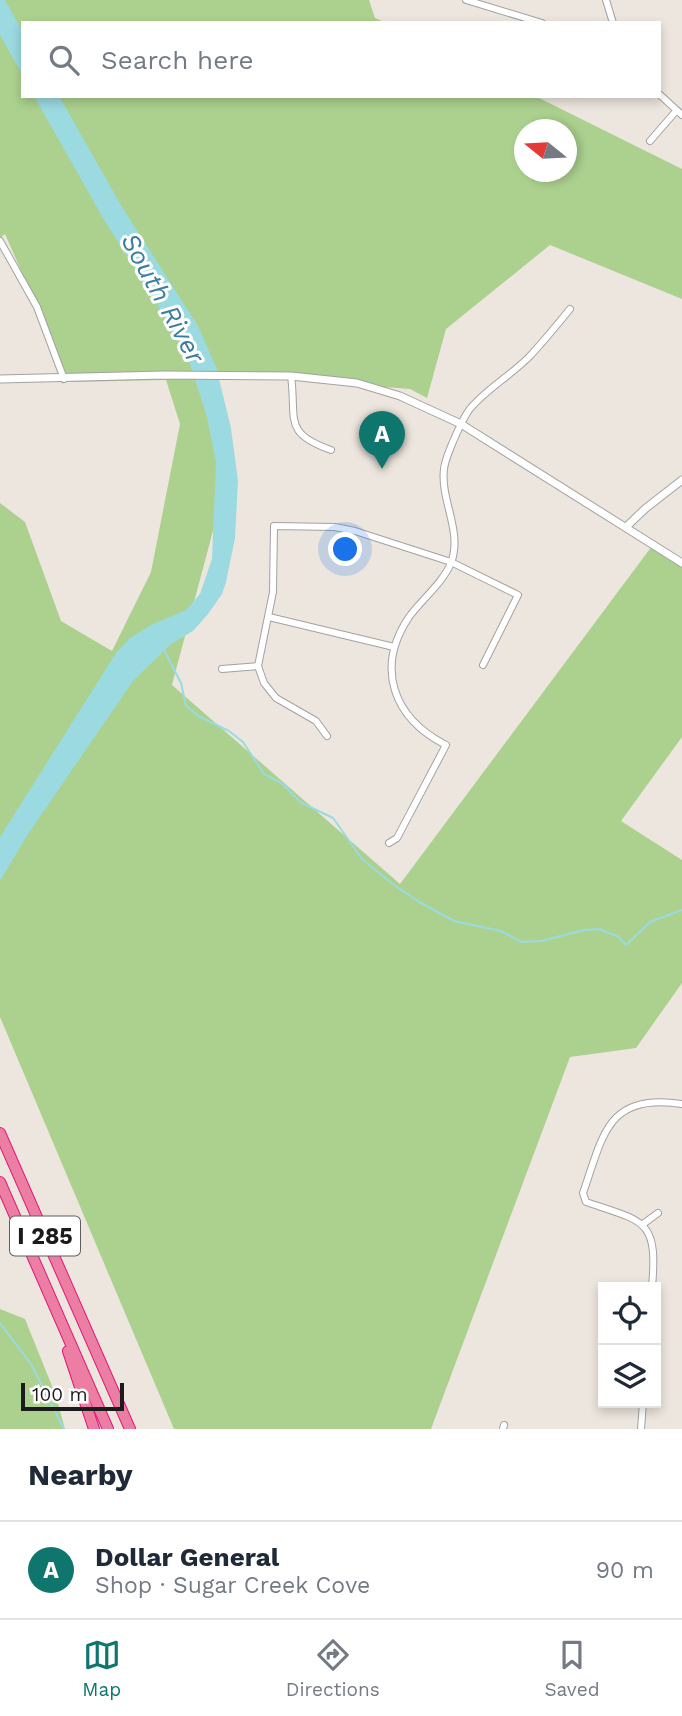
<!DOCTYPE html>
<meta charset="utf-8">
<style>
:root{--surface:#fff;--page:#f2f2f3;--text:#1f2937;--muted:#747a83;--line:#e0e1e3;--accent:#0f766e}
body{margin:0;font-family:"Work Sans",sans-serif;background:var(--page);color:var(--text)}
.controls{position:absolute;right:21px;bottom:21px;display:grid;overflow:hidden;border-radius:0px;box-shadow:0 4px 10px #0003}
.controls button{width:63px;height:63px;display:grid;place-items:center;padding:0;border:0;border-bottom:2px solid var(--line);background:var(--surface);color:var(--text);font:35px sans-serif}
.compass{position:absolute;left:514px;top:119px;width:63px;height:63px;border-radius:50%;background:var(--surface);box-shadow:0 4px 10px #0003;rotate:288deg}
.scale{position:absolute;left:21px;bottom:18px;width:103px;box-sizing:border-box;padding-left:7px;border:4px solid #1b1b1b;border-top:0;font-size:19px;line-height:24px;white-space:nowrap;color:#1b1b1b;-webkit-text-stroke:5px #fff;paint-order:stroke}
.you{position:absolute;left:346px;top:550px;width:24px;height:24px;margin:-18px;border:5px solid #fff;border-radius:50%;background:#1a73e8;box-shadow:0 0 0 10px #1a73e833}
.badge{display:grid;place-items:center;width:46px;height:46px;border-radius:50%;background:var(--accent);color:#fff;font-size:23px;font-weight:700}
.pin{position:absolute;translate:-50% -58px;filter:drop-shadow(0 2px 4px #0008)}
.pin::after{content:'';position:absolute;top:37px;width:24px;height:21px;background:inherit;clip-path:polygon(0 0,100% 0,50% 100%)}
.list{margin:0;padding:0;list-style:none}
h2{display:flex;justify-content:space-between;align-items:center;height:91px;margin:0;padding:0 28px;font-size:30px}
h2 small{font-size:23px;font-weight:400;color:var(--muted)}
.list li{display:grid;grid-template-columns:46px 1fr auto;gap:21px;align-items:center;box-sizing:border-box;height:98px;padding:0 28px;border-top:2px solid var(--line)}
.list b{display:block;font-size:26px;white-space:nowrap}
.list p{margin:0;font-size:23px;white-space:nowrap;color:var(--muted)}
.list em{font-size:23px;font-style:normal;color:var(--muted)}
.icon{flex:none;width:38px;height:38px;fill:none;stroke:currentColor;stroke-width:2;stroke-linecap:round;stroke-linejoin:round}
.map{position:relative;flex:none;width:682px;height:1429px;overflow:hidden}
.search{position:absolute;background:var(--surface);box-shadow:0 4px 10px #0003;left:21px;right:21px;top:21px;height:77px;display:flex;align-items:center;gap:18px;box-sizing:border-box;padding:0 24px;border-radius:0px;color:var(--muted);font-size:26px}
.sheet{height:189px;background:var(--surface)}
nav{display:flex;justify-content:space-around;align-items:center;box-sizing:border-box;height:98px;border-top:2px solid var(--line);background:var(--surface);font-size:19px;color:var(--muted)}
nav a{display:grid;justify-items:center;gap:4px}
nav .on{color:var(--accent)}
.map>svg:first-child{display:block}
.forest{fill:#acd18f;fill-rule:evenodd}
.water{fill:#9adae0}
.lines{fill:none;stroke-linecap:round;stroke-linejoin:round}
.stream{stroke:#9adae0;stroke-width:2}
.minor-casing{stroke:#a2a2a2;stroke-width:8}
.tertiary-casing{stroke:#a2a2a2;stroke-width:9}
.motorway-casing{stroke:#e3157a;stroke-width:12}
.minor{stroke:#fff;stroke-width:6}
.tertiary{stroke:#fff;stroke-width:7}
.motorway{stroke:#ed7ea3;stroke-width:10}
.labels{text-anchor:middle;stroke-width:6;stroke-linejoin:round;paint-order:stroke}
.shield{fill:#fff;stroke:#5f5f5f;stroke-width:2}
.shield-label{font-size:23px;font-weight:bold;fill:#1b1b1b}
.water-label{font-size:26px;font-style:italic;fill:#3b7da1;stroke:#fff}
</style>
<div class="map">
<svg width="682" height="1429" viewBox="0 0 682 1429">
<rect width="100%" height="100%" fill="#ede6df"/>
<g class="forest">
<path d="M0 0H369L375 18 386 23H23V96H535L682 169V299L550 245 446 329 427 398 410 389 218 374 231 463 172 685 400 884 652 546 682 566V737L621 821 682 860V983L636 1048 570 1057 431 1429H174L0 1017V503L25 522 61 621 112 651 151 572 180 424 166 380 70 382 5 234 0 238ZM524 130H566V172H524Z"/>
<polygon points="0,1309 25,1319 56,1396 65,1429 0,1429"/>
</g>
<g class="water">
<polygon points="0,0 5,0 23,32 23,76 0,35"/>
<polygon points="34,96 59,96 122,207 198,326 216,367 231,428 238,481 235,538 226,582 222,594 208,614 193,631 171,644 133,681 28,834 0,881 0,837 116,653 130,638 153,624 186,610 200,594 212,559 216,462 207,417 185,349 103,218"/>
</g>
<g class="lines">
<g class="stream">
<polyline points="164,650 181,683 186,706 200,717 229,731 243,742 264,774 283,784 300,802 333,818 362,859 394,885 421,903 454,921 501,931 521,942 541,941 584,930 599,929 619,937 626,945 650,922 682,910"/>
<polyline points="0,1323 31,1364 64,1429"/>
</g>
<defs>
<g id="minor">
<polyline points="466,0 542,23"/>
<polyline points="606,0 613,23"/>
<polyline points="659,94 682,115"/>
<polyline points="650,141 676,111"/>
<polyline points="0,241 37,307 64,379"/>
<path d="M291 376C297 419 282 433 331 450"/>
<polyline points="269,617 394,647"/>
<polyline points="222,669 258,666"/>
<polyline points="327,736 316,721 276,698 264,683 258,666 273,592 274,526 335,527 355,531 451,562 518,595 483,665"/>
<path d="M389 843 397 838 446 745C393 718 375 668 409 617 422 599 442 584 451 563 463 531 440 500 444 469 445 460 449 452 452 444 457 432 462 420 469 410 485 390 510 376 529 357 543 342 557 325 570 309"/>
<polyline points="643,1224 658,1213"/>
<path d="M652 1287C658 1219 645 1222 586 1202L583 1193C603 1136 607 1092 682 1104"/>
<polyline points="503,1429 504,1425"/>
<polyline points="641,1429 643,1403"/>
</g>
<g id="tertiary">
<polyline points="0,379 164,375 291,376 357,383 400,396 461,424 682,563"/>
<polyline points="626,527 646,508 682,480"/>
</g>
<g id="motorway">
<polyline points="0,1133 130,1429"/>
<polyline points="0,1182 108,1429"/>
<polyline points="68,1351 94,1429"/>
</g>
</defs>
<use href="#minor" class="minor-casing"/>
<use href="#tertiary" class="tertiary-casing"/>
<use href="#motorway" class="motorway-casing"/>
<use href="#minor" class="minor"/>
<use href="#tertiary" class="tertiary"/>
<use href="#motorway" class="motorway"/>
</g>
<g class="labels">
<rect class="shield" x="10" y="1216.5" width="70" height="39" rx="5"/>
<g class="shield-label">
<text x="45" y="1244">I 285</text>
</g>
<g class="water-label">
<text transform="translate(163 298) rotate(61)" y="9">South River</text>
</g>
</g>
</svg>
<div class="controls">
<button><svg class="icon" aria-label="locate" viewBox="0 0 24 24"><circle cx="12" cy="12" r="6"/><path d="M12 2v4M12 18v4M2 12h4M18 12h4"/></svg></button>
<button><svg class="icon" aria-label="layers" viewBox="0 0 24 24"><path d="M12 4l9 5-9 5-9-5zM3 14l9 5 9-5"/></svg></button>
</div>
<svg class="compass" viewBox="-18 -18 36 36"><path d="M0-13l5 13h-10z" fill="#e53935"/><path d="M0 13l5-13h-10z" fill="#747a83"/></svg>
<div class="scale">100 m</div>
<div class="you"></div>
<div class="pin badge" style="left:382px;top:469px">A</div>
<div class="search"><svg class="icon" aria-label="search" viewBox="0 0 24 24"><circle cx="10" cy="10" r="6"/><path d="M15 15l6 6"/></svg>Search here</div>
</div>
<section class="sheet">
<h2>Nearby<small></small></h2>
<ul class="list">
<li><span class="badge">A</span><div><b>Dollar General</b><p>Shop · Sugar Creek Cove</p></div><em>90 m</em></li>
</ul>
</section>
<nav>
<a class="on"><svg class="icon" aria-label="map" viewBox="0 0 24 24"><path d="M3 6l6-2 6 2 6-2v14l-6 2-6-2-6 2zM9 4v14M15 6v14"/></svg>Map</a>
<a><svg class="icon" aria-label="directions" viewBox="0 0 24 24"><path d="M12 3l9 9-9 9-9-9zM9 14v-3h6M13 9l2 2-2 2"/></svg>Directions</a>
<a><svg class="icon" aria-label="saved" viewBox="0 0 24 24"><path d="M7 4h10v16l-5-4-5 4z"/></svg>Saved</a>
</nav>
